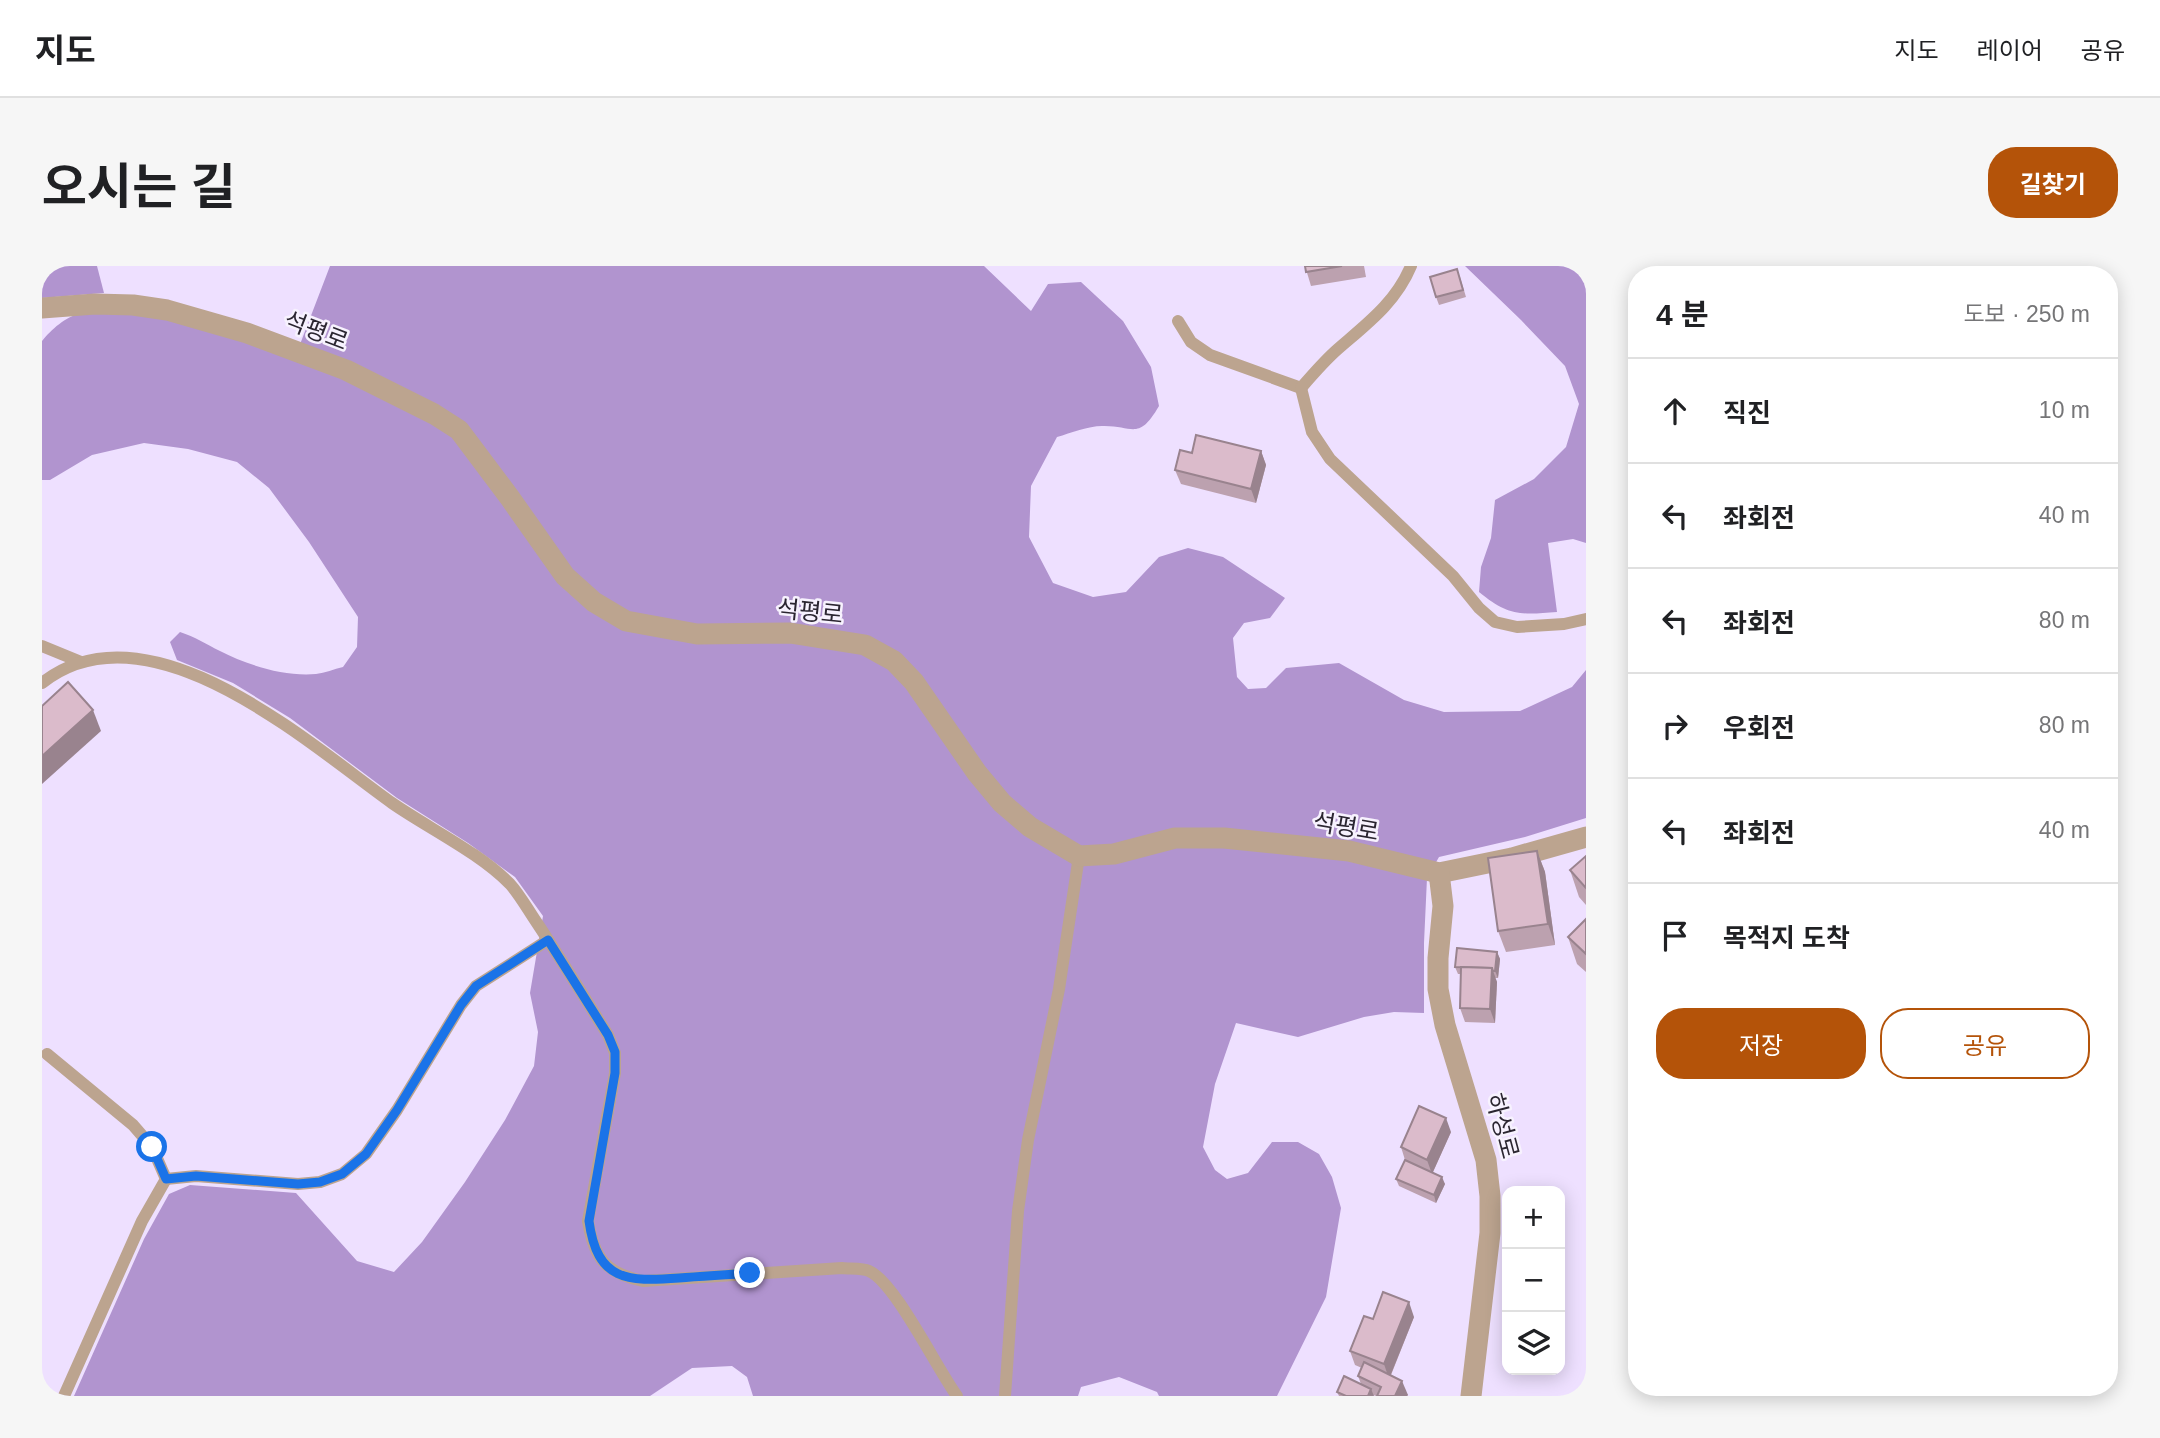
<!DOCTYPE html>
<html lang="ko">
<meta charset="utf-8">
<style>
:root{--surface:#fff;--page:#f6f6f6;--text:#202124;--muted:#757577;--line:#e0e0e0;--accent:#b45309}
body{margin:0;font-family:Arial,"Noto Sans KR",sans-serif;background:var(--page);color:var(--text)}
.controls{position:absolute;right:21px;bottom:21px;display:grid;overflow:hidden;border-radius:14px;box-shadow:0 4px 18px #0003}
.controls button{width:63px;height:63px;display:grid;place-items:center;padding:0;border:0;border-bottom:2px solid var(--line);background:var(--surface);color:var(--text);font:35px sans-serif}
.stop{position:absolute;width:21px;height:21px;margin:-16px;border:5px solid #1a73e8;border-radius:50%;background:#fff}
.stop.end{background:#1a73e8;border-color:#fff;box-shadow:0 2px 7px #0008}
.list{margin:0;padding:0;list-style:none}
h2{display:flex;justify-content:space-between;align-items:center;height:91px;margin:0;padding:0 28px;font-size:30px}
h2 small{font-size:23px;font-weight:400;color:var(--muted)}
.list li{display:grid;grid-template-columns:46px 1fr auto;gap:21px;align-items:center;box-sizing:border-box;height:105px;padding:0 28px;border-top:2px solid var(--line)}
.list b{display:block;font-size:26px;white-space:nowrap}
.list em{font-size:23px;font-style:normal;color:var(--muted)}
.actions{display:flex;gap:14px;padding:21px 28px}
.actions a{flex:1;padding:16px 0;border:2px solid var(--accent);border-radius:28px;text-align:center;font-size:24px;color:var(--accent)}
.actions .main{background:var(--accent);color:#fff}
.icon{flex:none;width:38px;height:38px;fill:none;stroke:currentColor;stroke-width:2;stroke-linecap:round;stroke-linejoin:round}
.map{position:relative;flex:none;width:1544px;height:1130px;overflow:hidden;border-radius:28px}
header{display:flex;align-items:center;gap:42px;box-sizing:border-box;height:98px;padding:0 35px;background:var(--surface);border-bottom:2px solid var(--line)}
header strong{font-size:33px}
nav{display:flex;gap:38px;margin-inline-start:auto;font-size:24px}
.intro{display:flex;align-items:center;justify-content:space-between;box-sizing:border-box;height:168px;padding:0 42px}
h1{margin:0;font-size:49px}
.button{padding:18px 32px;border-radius:28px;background:var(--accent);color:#fff;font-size:24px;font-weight:700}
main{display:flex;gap:42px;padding:0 42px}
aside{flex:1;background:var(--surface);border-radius:28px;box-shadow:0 4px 18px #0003}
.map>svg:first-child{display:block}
.forest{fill:#b194cf}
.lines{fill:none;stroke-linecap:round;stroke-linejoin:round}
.service{stroke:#bca48f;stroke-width:12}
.minor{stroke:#bca48f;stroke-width:21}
.wall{fill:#bca1af}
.shaded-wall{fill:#99838e}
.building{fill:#dbbbcb;stroke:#99838e;stroke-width:2}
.route{stroke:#1a73e8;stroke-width:9}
.labels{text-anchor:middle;stroke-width:5;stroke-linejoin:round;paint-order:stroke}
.street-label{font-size:24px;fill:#2b2631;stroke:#f7f2fe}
</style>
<header>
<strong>지도</strong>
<nav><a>지도</a><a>레이어</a><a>공유</a></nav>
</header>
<div class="intro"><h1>오시는 길</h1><a class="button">길찾기</a></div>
<main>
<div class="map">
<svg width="1544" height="1130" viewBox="0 0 1544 1130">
<rect width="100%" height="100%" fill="#eee0ff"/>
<g class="forest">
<polygon points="0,0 55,0 62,27 0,32"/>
<path d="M288 0H942L989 45 1006 18 1039 16 1081 55 1109 101 1117 140C1096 176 1091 159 1060 160 1046 160 1029 167 1015 171L989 220 987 271 1011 317 1051 331 1084 326 1117 291 1146 282 1181 291 1243 332 1228 352 1202 357 1191 372 1195 411 1206 423 1224 422 1244 402 1297 397 1362 434 1402 446 1478 445 1530 421 1544 404V552L1483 571 1397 591 1385 612 1382 677V747L1352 746 1322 751 1256 771 1194 757 1173 818 1161 881 1173 904 1185 913 1206 907 1230 876H1256L1277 888 1290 911 1299 942 1284 1031 1235 1130H1117L1115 1126 1077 1111 1039 1121 1036 1130H711L705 1111 690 1100 650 1102 608 1130H32L102 973 127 928 148 919 254 927 315 995 352 1006 380 976 423 916 463 854 492 800 496 766 488 727 501 650 473 611 426 577 355 532 248 452 191 417 135 394 128 376 138 366C153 371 164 378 178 385 205 399 243 411 274 408 283 407 292 403 301 401L315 381 316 351 267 276 227 222 195 196 146 183 102 177 50 189 8 214H0V75C9 64 24 50 38 48 110 36 186 71 252 94Z"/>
<path d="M1423 0H1544V277L1531 273 1506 277 1515 346C1479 349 1466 350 1437 326L1439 301 1449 272 1453 234 1492 213 1524 181 1537 138 1523 100 1479 54Z"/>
</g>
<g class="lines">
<g class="service">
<polyline points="1136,55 1149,76 1168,89 1259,122"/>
<polyline points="1259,122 1270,166 1288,193 1411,310 1437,342 1453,356 1475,361 1522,358 1544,353"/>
<path d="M1259 122C1271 108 1283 94 1297 82 1326 57 1354 36 1369 0"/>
<polyline points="0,380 39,396"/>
<path d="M0 417C106 333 266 477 350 537 386 562 438 587 468 618 478 629 486 644 495 657 519 693 542 731 566 769L573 787V807L546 955C552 992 563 1007 601 1015L800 1002C808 1003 820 1002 827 1005 853 1016 895 1103 915 1130"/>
<polyline points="5,788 91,859 110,881 124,913"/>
<polyline points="124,913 154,910 256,918 278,916 300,908 324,888 355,844 419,739 434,720 506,674"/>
<polyline points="22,1130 100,955 124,913"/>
<polyline points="963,1130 976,945 986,874 1017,723 1037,590"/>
</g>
<g class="minor">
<polyline points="0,42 53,38 91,39 125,44 205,67 304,104 392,148 417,164 468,232 523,310 552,336 584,355 655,368 748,367 823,379 852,395 872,416 935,507 960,537 988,561 1037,590 1072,588 1133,572 1182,572 1307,585 1397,607 1470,592 1544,571"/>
<polyline points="1397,607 1401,640 1396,692 1396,723 1403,759 1444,894 1448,930 1448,967 1429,1130"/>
</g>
</g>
<g class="wall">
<polygon points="1263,0 1322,0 1324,11 1269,20"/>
<polygon points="1418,11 1424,31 1397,39 1394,31"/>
<polygon points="1219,185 1224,199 1214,237 1139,218 1133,204 1150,187"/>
<polygon points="1495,585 1503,606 1513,679 1464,686 1456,665"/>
<polygon points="1544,590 1544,639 1537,631 1528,604"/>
<polygon points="1544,653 1544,706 1535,698 1526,671"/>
<polygon points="1455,686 1458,693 1456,712 1453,712 1455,716 1453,757 1423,756 1418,742 1419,708 1416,708 1413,701"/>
<polygon points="1409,866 1391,906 1403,918 1394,937 1357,920 1354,913 1363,894 1359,881"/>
<polygon points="1372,1051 1349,1109 1366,1129 1365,1130 1334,1130 1331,1129 1332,1130 1297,1130 1295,1126 1319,1118 1316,1110 1320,1102 1313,1099 1308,1085 1331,1053"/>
</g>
<g class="shaded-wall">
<polygon points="1219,185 1224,199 1214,237 1209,223"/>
<polygon points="51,444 59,465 0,518 0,490"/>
<polygon points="1495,585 1503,606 1513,679 1506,658"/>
<polygon points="1455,686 1458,693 1456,712 1453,705"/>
<polygon points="1450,702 1455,716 1453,757 1448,743"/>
<polygon points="1404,852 1409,866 1390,908 1385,894"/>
<polygon points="1400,911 1403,918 1394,937 1392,929"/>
<polygon points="1367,1036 1372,1051 1347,1113 1342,1098"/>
<polygon points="1360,1115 1366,1129 1365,1130 1353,1130"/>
<polygon points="1329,1123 1332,1130 1326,1130"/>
</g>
<g class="building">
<polygon points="1263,0 1300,0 1264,6"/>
<polygon points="1415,3 1421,24 1394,31 1388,11"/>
<polygon points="1154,169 1219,185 1209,223 1133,204 1138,184 1150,187"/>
<polygon points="26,416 51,444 0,490 0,440"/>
<polygon points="1495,585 1506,658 1456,665 1446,592"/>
<polygon points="1544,590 1544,622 1528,604"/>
<polygon points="1544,653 1544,688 1526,671"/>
<polygon points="1415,682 1455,686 1453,705 1451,705 1450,702 1413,701"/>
<polygon points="1419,701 1450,702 1448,743 1418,742"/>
<polygon points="1377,840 1404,852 1385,894 1359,881"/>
<polygon points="1363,894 1400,911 1392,929 1354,913"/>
<polygon points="1341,1026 1367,1036 1342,1098 1308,1085 1322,1050 1331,1053"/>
<polygon points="1322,1096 1360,1115 1353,1130 1335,1130 1339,1121 1316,1110"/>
<polygon points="1302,1110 1329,1123 1326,1130 1304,1130 1295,1126"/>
</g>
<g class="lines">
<path class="route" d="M110 881 124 913 154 910 256 918 278 916 300 908 324 888 355 844 419 739 434 720 506 674 566 769 573 786V807L547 955C555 1015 585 1016 637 1012 661 1010 684 1009 708 1007"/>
</g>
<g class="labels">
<g class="street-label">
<text transform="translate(274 65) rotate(21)" y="8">석평로</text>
<text transform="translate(768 346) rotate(6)" y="8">석평로</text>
<text transform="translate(1304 561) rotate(10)" y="8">석평로</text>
<text transform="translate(1460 860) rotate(75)" y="8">하성로</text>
</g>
</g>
</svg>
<div class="controls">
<button>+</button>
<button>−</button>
<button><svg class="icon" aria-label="layers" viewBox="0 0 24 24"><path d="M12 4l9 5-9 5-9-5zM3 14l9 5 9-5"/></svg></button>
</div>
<div class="stop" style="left:110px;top:881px"></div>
<div class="stop end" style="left:708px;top:1007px"></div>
</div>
<aside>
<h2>4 분<small>도보 · 250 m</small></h2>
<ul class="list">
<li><svg class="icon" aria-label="ahead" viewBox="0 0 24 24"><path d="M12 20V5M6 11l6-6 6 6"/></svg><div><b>직진</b></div><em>10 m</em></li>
<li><svg class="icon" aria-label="left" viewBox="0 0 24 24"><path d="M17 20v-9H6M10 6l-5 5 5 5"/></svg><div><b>좌회전</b></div><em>40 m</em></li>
<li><svg class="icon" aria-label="left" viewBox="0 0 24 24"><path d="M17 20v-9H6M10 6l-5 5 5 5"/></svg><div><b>좌회전</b></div><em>80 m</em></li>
<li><svg class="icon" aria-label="right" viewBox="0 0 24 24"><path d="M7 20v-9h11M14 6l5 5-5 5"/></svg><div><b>우회전</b></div><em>80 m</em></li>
<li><svg class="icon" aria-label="left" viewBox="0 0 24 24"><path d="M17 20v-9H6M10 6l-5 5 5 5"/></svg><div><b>좌회전</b></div><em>40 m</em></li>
<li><svg class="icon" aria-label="arrive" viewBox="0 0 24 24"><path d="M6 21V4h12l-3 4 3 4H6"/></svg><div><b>목적지 도착</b></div></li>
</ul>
<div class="actions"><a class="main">저장</a><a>공유</a></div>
</aside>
</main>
